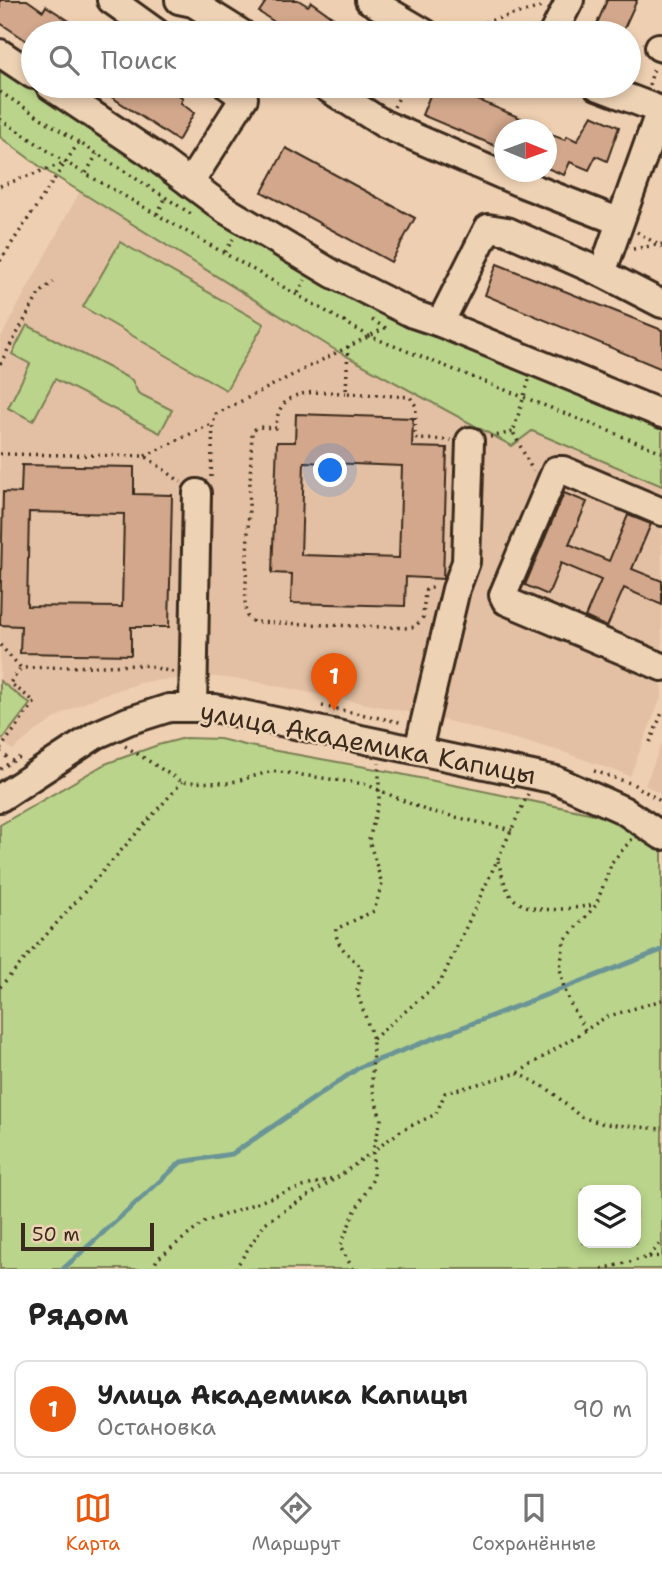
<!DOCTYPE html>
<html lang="ru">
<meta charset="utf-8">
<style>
:root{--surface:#fff;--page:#f2f2f2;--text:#222;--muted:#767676;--line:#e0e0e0;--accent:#ea580c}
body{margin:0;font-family:"Shantell Sans",sans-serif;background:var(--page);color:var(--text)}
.controls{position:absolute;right:21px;bottom:21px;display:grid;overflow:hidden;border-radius:14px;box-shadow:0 4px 10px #0003}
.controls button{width:63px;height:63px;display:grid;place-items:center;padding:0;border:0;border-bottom:2px solid var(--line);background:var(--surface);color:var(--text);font:35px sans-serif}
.compass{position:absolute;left:494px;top:119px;width:63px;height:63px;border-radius:50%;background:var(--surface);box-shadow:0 4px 10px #0003;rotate:91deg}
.scale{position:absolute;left:21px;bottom:18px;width:133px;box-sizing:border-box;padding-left:7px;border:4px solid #3b2a1e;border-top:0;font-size:19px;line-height:24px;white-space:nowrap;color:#3b2a1e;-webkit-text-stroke:5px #eed2b4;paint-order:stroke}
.you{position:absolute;left:331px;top:471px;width:24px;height:24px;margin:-18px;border:5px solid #fff;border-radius:50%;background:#1a73e8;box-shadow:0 0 0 10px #1a73e833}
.badge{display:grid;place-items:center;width:46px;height:46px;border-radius:50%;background:var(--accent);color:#fff;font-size:23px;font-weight:700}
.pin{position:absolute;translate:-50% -58px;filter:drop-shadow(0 2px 4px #0008)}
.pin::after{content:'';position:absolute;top:37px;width:24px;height:21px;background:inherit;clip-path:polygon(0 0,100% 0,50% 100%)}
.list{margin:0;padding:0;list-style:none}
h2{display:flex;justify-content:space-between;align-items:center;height:91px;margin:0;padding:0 28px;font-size:30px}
h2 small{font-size:23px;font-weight:400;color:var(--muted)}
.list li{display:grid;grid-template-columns:46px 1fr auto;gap:21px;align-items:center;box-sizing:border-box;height:98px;margin:0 14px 14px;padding:0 14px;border:2px solid var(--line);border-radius:14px}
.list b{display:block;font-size:26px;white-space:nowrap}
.list p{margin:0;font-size:23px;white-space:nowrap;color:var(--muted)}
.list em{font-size:23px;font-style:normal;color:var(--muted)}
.icon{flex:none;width:38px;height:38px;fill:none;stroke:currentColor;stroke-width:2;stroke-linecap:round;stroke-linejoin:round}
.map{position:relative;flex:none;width:662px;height:1269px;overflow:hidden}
.search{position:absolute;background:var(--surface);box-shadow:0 4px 10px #0003;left:21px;right:21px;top:21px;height:77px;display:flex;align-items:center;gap:18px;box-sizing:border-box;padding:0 24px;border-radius:38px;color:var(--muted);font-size:26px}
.sheet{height:203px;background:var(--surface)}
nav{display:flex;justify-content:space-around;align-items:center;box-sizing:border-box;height:98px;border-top:2px solid var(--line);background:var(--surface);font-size:19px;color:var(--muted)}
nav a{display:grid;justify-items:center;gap:4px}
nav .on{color:var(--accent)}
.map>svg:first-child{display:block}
.built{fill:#e3c0a3}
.green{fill:#bad48b;stroke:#7a7f54;stroke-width:2;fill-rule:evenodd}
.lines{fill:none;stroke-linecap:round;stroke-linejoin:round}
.stream{stroke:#6b9496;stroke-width:5}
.building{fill:#d2a78b;stroke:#3b2a1e;stroke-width:2;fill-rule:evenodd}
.minor-casing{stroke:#3b2a1e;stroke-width:32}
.path{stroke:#3b2a1e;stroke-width:3.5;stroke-dasharray:2 5;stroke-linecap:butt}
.minor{stroke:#eed2b4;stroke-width:26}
.labels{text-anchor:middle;stroke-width:5;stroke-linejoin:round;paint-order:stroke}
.street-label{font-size:26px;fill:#3b2a1e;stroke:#eed2b4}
</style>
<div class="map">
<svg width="662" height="1269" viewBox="0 0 662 1269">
<rect width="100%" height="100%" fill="#efcfb1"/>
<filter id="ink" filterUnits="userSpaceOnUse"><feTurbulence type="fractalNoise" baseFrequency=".0143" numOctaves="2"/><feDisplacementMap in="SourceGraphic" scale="14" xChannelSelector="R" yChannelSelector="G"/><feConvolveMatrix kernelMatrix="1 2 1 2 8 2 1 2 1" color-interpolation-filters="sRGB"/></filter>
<g filter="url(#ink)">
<g class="built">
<polygon points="80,191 337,351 512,446 532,430 662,486 662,695 630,776 560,751 433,717 246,680 205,676 144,682 102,695 65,712 32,734 13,750 0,740 0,339"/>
<polygon points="662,743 662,795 645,785"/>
</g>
<g class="green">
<polygon points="0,66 182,186 662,424 662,486 532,431 512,446 337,351 42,168 0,137"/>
<polygon points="120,242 264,324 226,390 83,307"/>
<polygon points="27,325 132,380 138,393 172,410 160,433 55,379 33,421 8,408 30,364 12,354"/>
<polygon points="0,681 30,704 3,739 0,737"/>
<path d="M185 738 220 739 249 746 371 768 623 820 662 848V1269H0V825L105 764 158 745ZM583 1190H636V1243H583Z"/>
</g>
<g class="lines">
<polyline class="stream" points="63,1269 181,1162 232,1154 360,1067 662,950"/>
</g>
<g class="building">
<polygon points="0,0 27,0 43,11 46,6 88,33 33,33 33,45 0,23"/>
<polygon points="267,0 298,0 308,6 311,2 355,33 292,33 259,12"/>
<polygon points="607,0 637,0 622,33 593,33"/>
<polygon points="95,86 164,86 183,98 181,103 194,113 178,141"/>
<polygon points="445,87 473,98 549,130 505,130 505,150 422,115 433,88 442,92"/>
<polygon points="592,115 619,127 607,161 596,156 589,170 570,162 564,175 547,168 547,133 565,140 567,136 577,141"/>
<polygon points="286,148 415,218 391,262 262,192"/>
<polygon points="497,264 662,330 662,369 485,295"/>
<path d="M296 414 413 418 412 447 447 448 443 579 406 577 405 606 291 603 292 574 272 573 277 442H295ZM304 462 402 466 399 558 301 555Z"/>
<path d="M22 465 134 467V494L172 495 169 627H131V655L20 653 21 626 0 625 3 492 21 493ZM29 512 124 514 122 607 27 606Z"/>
<polygon points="564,493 587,502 569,544 609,561 628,515 651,524 632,569 662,581 662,605 624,588 607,627 585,617 601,580 561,563 548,595 525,585"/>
</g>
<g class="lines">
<defs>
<g id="minor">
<polyline points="111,0 157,33"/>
<polyline points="179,0 193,3 241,33"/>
<polyline points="369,0 425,33"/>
<polyline points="553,33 570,0"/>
<polyline points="659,47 662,48"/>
<polyline points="0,53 33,75"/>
<polyline points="50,86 150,153 226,210 333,274 413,314 440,323 662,414"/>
<polyline points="324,86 384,124 518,182 618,221"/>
<polyline points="597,86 660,110 602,273"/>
<polyline points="190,183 244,98 228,86"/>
<polyline points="440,323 488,228 507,231 602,273 662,304"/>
<polyline points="662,512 563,470 556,470 503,595 506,601 662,667"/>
<polyline points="193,708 197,493"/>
<polyline points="418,750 456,589 466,562 470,441"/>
<polyline points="0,798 96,735 128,721 169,708 214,708 556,780 623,810 662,836"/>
</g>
</defs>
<use href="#minor" class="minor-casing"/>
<g class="path">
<polyline points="444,33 542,7"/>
<polyline points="649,85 654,68"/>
<polyline points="0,92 193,215"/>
<polyline points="394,107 405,86"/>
<polyline points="0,119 65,162 369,336 662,452"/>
<polyline points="86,173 97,154"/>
<polyline points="0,186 64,163"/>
<polyline points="157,214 166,197"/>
<polyline points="637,232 662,247"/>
<polyline points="633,249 662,244"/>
<polyline points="225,252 233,239"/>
<polyline points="0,261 79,142"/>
<polyline points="298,293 305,280"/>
<polyline points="372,320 386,328"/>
<polyline points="348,346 346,393 410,397 416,406 415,437 417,439 451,440"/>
<polyline points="0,364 39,294 53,282"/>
<polyline points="529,380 513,432 533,471"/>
<path d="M346 393C315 392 277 386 276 428L259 427 252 431 245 608 247 616 253 622 410 628 416 626 423 617 425 591 428 588H436"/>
<polyline points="490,437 513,432"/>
<polyline points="0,454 145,456 181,482"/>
<polyline points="145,456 213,423"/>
<polyline points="211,477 213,423 216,414 389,326"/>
<polyline points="0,645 21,668 143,665 173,672"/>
<polyline points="322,706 404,723"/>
<polyline points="650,742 662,713"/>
<polyline points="125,746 182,782 229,783 273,771 365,784 425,810 512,830"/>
<polyline points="0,749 35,702 10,683 21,668"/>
<polyline points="0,752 12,761"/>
<polyline points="0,769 20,757"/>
<polyline points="594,771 633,784 662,802"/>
<path d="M498 861C501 871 504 884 509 893 524 918 571 908 594 905"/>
<polyline points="0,987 182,782"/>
<polyline points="585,1030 570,1003 564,988 560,969 564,941 596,905 612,862 632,839"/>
<polyline points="373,1039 441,981 528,794"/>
<polyline points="518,1073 548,1089 581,1117 604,1124 662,1129"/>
<polyline points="649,1257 662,1256"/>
<polyline points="153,1269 157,1259 205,1222 286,1192 333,1178"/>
<polyline points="235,1269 265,1223 338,1177 402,1130 436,1114 445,1093 518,1073 606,1017 662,1000"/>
<path d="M353 1269 340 1247 354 1213 373 1179V1150L381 1120 372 1087 373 1039 357 992 362 968C352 958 334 945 336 929L374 911 382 884 369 840 379 800V763"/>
<polyline points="602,1269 649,1257 662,1241"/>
</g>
<use href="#minor" class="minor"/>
</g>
</g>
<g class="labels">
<g class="street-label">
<text transform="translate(368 743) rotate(11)" y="9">улица Академика Капицы</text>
</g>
</g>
</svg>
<div class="controls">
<button><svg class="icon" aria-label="layers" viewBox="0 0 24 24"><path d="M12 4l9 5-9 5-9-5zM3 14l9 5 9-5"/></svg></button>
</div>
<svg class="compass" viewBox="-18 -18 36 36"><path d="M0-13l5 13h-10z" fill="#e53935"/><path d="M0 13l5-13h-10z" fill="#767676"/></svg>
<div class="scale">50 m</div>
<div class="you"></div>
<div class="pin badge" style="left:334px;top:711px">1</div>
<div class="search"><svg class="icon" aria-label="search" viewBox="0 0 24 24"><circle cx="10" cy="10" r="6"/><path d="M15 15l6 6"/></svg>Поиск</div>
</div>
<section class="sheet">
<h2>Рядом<small></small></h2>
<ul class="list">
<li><span class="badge">1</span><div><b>Улица Академика Капицы</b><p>Остановка</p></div><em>90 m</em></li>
</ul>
</section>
<nav>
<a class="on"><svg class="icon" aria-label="map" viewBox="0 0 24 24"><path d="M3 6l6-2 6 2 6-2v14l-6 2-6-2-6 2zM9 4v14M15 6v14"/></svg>Карта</a>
<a><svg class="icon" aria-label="directions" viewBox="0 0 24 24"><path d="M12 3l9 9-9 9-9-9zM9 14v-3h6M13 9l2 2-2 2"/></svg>Маршрут</a>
<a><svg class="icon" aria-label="saved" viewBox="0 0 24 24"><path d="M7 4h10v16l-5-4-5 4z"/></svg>Сохранённые</a>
</nav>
